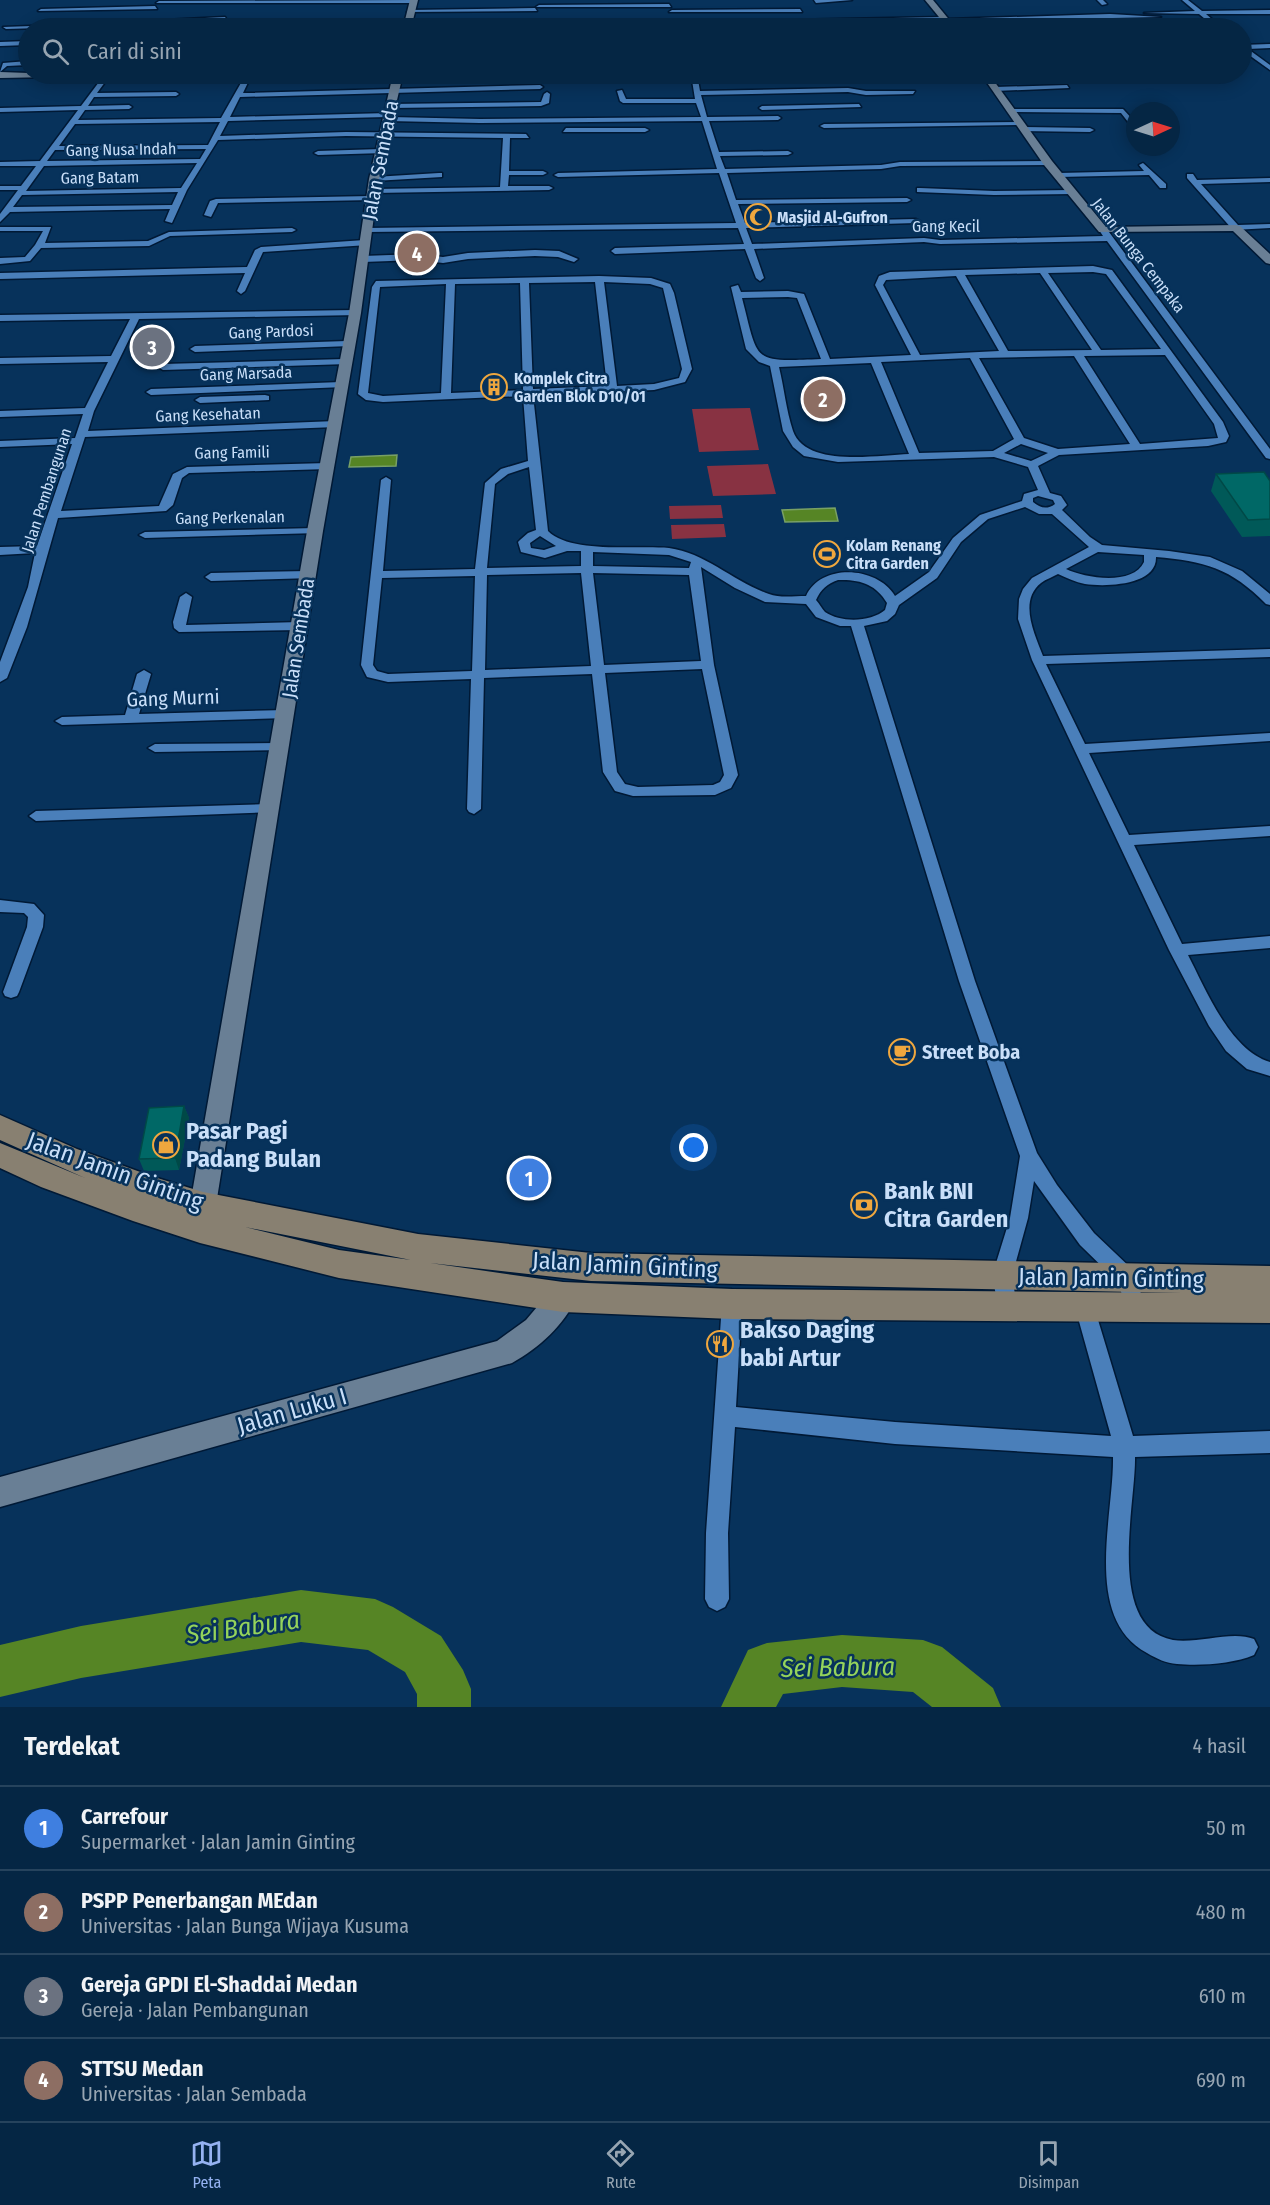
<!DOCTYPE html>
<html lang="id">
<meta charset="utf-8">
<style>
:root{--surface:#052644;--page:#0e2e4b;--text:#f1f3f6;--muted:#97a5b2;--line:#26435d;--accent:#95b2f1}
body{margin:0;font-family:"Fira Sans Condensed",sans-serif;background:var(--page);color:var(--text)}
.compass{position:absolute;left:1126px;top:102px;width:54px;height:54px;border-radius:50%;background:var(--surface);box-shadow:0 3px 15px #0003;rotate:86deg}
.you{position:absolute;left:694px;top:1148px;width:21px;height:21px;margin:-15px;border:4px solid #fff;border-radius:50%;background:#1a73e8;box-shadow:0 0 0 9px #1a73e833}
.badge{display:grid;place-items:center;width:39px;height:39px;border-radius:50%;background:var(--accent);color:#fff;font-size:20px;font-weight:700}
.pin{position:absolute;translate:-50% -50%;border:3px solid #fff;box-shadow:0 2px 6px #0006}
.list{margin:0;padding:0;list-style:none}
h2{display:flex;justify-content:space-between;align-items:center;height:78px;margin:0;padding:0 24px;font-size:26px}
h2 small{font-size:20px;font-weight:400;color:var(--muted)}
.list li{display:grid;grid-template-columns:39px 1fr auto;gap:18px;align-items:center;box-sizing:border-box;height:84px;padding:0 24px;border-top:2px solid var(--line)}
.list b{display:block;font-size:22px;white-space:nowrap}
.list p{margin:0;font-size:20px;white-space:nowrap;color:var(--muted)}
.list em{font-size:20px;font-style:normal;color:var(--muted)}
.icon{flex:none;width:33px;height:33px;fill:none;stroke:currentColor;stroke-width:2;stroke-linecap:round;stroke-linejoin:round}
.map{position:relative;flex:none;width:1270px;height:1707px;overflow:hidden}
.search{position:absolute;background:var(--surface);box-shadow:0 3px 15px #0003;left:18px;right:18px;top:18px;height:66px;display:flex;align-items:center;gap:15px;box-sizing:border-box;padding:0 21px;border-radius:33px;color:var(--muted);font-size:22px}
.sheet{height:414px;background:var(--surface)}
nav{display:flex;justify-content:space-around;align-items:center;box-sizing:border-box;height:84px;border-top:2px solid var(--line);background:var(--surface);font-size:16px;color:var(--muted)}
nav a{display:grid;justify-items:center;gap:3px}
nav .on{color:var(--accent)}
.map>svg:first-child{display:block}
.green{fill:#883242}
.water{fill:#568525;stroke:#78a065;stroke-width:1.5}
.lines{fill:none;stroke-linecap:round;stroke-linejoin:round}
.river{fill:#568525;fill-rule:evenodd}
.street-casing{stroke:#001935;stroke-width:3}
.secondary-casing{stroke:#001935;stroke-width:3}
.primary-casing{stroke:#001935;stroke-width:3}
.street{fill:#4a7fba;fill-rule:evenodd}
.secondary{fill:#697f95;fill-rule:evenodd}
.primary{fill:#888071;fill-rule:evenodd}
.wall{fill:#005958}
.shaded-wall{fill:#004947}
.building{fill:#006866;stroke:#004947;stroke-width:1.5}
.labels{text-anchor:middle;stroke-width:5;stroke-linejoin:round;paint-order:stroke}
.far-street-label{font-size:16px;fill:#c9dff9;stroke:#07325b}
.far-poi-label{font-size:16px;font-weight:bold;fill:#c9dff9;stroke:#07325b;text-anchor:start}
.street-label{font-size:20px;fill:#c9dff9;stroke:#07325b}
.poi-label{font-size:20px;font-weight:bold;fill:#c9dff9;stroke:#07325b;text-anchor:start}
.near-poi-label{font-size:24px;font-weight:bold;fill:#c9dff9;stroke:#07325b;text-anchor:start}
.near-street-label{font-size:24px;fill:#c9dff9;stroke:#07325b}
.near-water-label{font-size:26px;font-style:italic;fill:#95d35b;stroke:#07325b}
</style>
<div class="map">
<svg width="1270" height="1707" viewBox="0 0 1270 1707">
<rect width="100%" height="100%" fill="#07325b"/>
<g class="green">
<polygon points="750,408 759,450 699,452 692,409"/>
<polygon points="768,464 776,494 713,496 707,466"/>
<polygon points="721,505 723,518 670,519 669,506"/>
<polygon points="724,524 726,537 672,539 671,525"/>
</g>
<g class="water">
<polygon points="397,455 396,466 349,467 351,457"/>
<polygon points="835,508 838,521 785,522 782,510"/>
</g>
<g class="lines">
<g class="river">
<polygon points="301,1590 375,1599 393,1607 441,1636 463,1670 471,1689 471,1707 417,1707 417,1694 405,1672 368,1650 301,1642 81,1678 0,1697 0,1645 81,1626"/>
<polygon points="842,1635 923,1640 942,1647 993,1688 1001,1707 932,1707 913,1692 842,1687 783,1694 776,1707 721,1707 748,1650 767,1643"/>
</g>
<defs>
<g id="street">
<polygon points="413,0 415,3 156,3 159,1"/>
<polygon points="814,0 852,0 816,3"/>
<polygon points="1097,0 1103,0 1107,4 1102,5"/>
<polygon points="1182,0 1188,0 1202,11 1270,10 1270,14 1206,14 1222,28 1216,28 1199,14 1144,13 1195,11"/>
<polygon points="669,4 671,7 536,7 539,5"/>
<polygon points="155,6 157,9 38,11 41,9"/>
<polygon points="535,8 537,11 407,12 410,10"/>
<polygon points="800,9 802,12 669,12 672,10"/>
<polygon points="1110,14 1161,17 616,28 676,25 678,22 945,17 948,19"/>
<polygon points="225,17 227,20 147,23 144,21"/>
<polygon points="408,21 607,21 613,28 607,28 605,25 406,24"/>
<polygon points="144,22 146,25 6,29 3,27"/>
<polygon points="407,25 409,28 208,28 211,26"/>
<polygon points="28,41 28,45 0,46 0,42"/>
<polygon points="1270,44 1270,48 1248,49 1270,65 1270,70 1242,50 1242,45"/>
<polygon points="28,61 28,65 7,66 0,72 3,63"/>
<path d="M105 74H111L97 93 176 92 179 94 176 96 94 97 88 106 129 105 132 107 129 109 85 110 78 120 221 118 246 74H252L243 93 540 85 543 87 540 89 240 97 230 117 389 113 392 115 390 117 480 119 701 117 696 103H623L620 101 617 91 622 90 626 99H695L691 74H697L700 91 848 88 866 91H915L913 94 866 95 848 92 701 95 707 117 778 116 781 118 778 120 709 121 719 152 788 151 792 153 788 155 720 156 725 169 881 165 900 162 1048 161 1052 163 1048 165 900 166 881 169 727 173 736 200 907 198 911 200 907 202 738 204 745 223 916 219 920 221 916 223 746 228 752 244 924 238 940 240 1103 236 1099 230 1106 228 1270 449V459L1266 458 1107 241 940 244 924 242 754 249 764 278 760 281 756 278 745 249 615 254 611 251 615 248 744 244 738 228 367 232 363 230 367 228 736 223 719 173 558 177 554 175 558 173 717 169 702 121 480 123 388 121 385 119 387 117 228 121 220 136 346 132 526 134 529 138H510L509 171H543L547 173 543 175H509L508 186H549L553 188 549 190 374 193 370 191 374 189 500 187 503 138 346 136 218 140 187 190 172 223 165 221 170 209 10 212 0 222V214L18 190H0V186H21L36 166H0V162L40 161 78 110 0 112V108L81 106ZM220 122 208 145 59 146 75 124ZM206 149 200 159 47 161 55 150ZM197 163 181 188 26 191 44 166ZM178 192 172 205 13 207 22 195Z"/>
<polygon points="896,74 902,74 905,82 901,82"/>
<polygon points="1067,85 1069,88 995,91 992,89 995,87"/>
<polygon points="547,92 550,94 549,103 541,106 390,108 387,106 390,104 541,102 544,94"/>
<polygon points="859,104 861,107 762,110 759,108 762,106"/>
<polygon points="1011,109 1123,109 1135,122 1135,128 1132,127 1121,113 1009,112"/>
<polygon points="1020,122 1022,125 824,128 820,126 824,124"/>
<polygon points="1024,127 1090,128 1094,130 1090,132 1021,131"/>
<polygon points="566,128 645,128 649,130 645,132 563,132"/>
<polygon points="381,149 384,153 318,155 314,153 318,151"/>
<polygon points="1143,163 1166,184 1166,188 1160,188 1149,175 1059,177 1055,175 1059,173 1144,171 1139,165"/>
<polygon points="439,173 442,173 442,177 374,181 370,179 374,177"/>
<polygon points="1187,174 1193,174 1197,180 1270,178 1270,182 1201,184 1238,225 1270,224 1270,228 1233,230 1187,178"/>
<polygon points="920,188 994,191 1071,190 1075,192 1071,194 994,195 917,192 917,188"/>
<polygon points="371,196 374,196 374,200 218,203 211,217 204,215 210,201 216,199"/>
<polygon points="0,227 51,227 45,243 148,241 169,232 292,228 296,230 292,232 170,236 149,246 41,248 30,261 0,264 0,258 25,257 35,245 43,231 0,231"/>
<polygon points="365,240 368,241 368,245 263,252 245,291 241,294 237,291 245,273 0,279 0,273 247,267 255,250 261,247"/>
<polygon points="535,250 559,251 578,259 574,262 558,257 535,256 468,259 443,263 418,260 363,262 359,259 363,256 418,254 443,257 468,253"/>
<path d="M1093 266 1112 270 1223 422 1229 436 1226 442 1208 446 1059 455 1038 466 1050 493 1061 496 1067 505 1062 510 1090 537 1102 545 1169 551 1210 557 1242 571 1270 594V605L1266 604C1231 568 1204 561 1156 557 1157 586 1105 587 1085 584 1075 582 1067 578 1058 574 1053 577 1046 579 1041 583 1018 601 1035 635 1043 656L1270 649V657L1046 664 1085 744 1270 733V741L1089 753 1129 835 1270 826V836L1134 845 1182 944 1270 936V948L1188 955C1206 990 1230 1050 1270 1062V1076L1247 1069 1226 1051 1209 1026 1169 950 1032 660 1018 619 1019 599 1023 589 1032 578 1089 547 1052 514H1039L1025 507 988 519 961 542 937 578 899 605 895 614 887 621 864 626 975 981 1037 1153 1057 1185 1094 1233 1134 1271 1145 1307 1142 1314 1135 1316 1128 1314 1118 1282 1080 1245 1034 1181 1028 1218 1012 1276 1017 1307 1014 1314 1007 1316 1000 1314 992 1276 1010 1218 1020 1156 959 981 851 626H840L816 617 806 604 765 602 735 588 701 567 714 665 738 775 731 788 715 795 633 796 615 791 603 772 592 674 484 678 481 809 474 814 469 812 467 809 471 679 388 682 367 677 361 665 381 480 386 477 391 480 383 571 475 569 485 483 501 469 528 461 523 396 383 402 366 400 358 394 372 287 376 281 599 276 651 278 670 284 674 293 692 369 685 382 654 390 533 395 548 531C571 554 636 545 669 548 706 553 734 582 769 594 779 598 794 596 806 596 821 563 877 566 895 596L929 572 953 538 980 515 1022 501 1024 494 1038 490 1028 467 994 457 838 462 804 456 793 447 783 431 770 366 759 362 746 349 731 287 738 285 741 292 788 291 804 294 830 359 911 355 875 285 879 276 890 272ZM1093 272 1106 274 1161 349 1101 350 1048 273ZM1040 273 1092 350 1008 351 965 275ZM956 276 999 351 920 355 883 285 886 280ZM595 282 607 386 533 389 529 283ZM604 282 650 284 663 288 682 369 679 378 654 384 617 386ZM520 283 523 390 451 393 455 284ZM446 284 441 393 383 396 368 393 380 287ZM788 297 797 298 821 359C751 362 759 363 742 298ZM1165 355 1214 424 1218 438 1140 444 1084 356ZM1074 356 1130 444 1058 449 1024 438 979 358ZM970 358 1014 439 993 451 919 453 881 362ZM871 363 909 454C878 455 806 468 793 431 786 410 784 387 779 367ZM1021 444 1048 453 1031 461 1004 453ZM529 467 536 530 528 533 520 540 518 542 521 552 545 558 567 551H581V566L487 568 495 484 508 474ZM1038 496 1053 500 1055 504C1047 510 1040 508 1033 502V498ZM540 536 556 546 544 550 531 548 530 543ZM593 552 669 555 691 562 689 568 593 566ZM1098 552 1144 555V562C1133 586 1085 578 1066 569ZM581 573 591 666 485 670 487 575ZM593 573 689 575 701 661 604 665ZM475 576 472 671 388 674 377 671 373 665 382 578ZM838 580C859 579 876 584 887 603L885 610C871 622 841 623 825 612 822 609 819 603 816 600 821 589 827 584 838 580ZM702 669 724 775 720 782 713 785 638 787 625 784 617 772 605 673Z"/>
<polygon points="355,310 360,313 358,315 139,319 94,411 88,431 336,421 341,424 336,427 85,437 61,511 159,506 173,474 187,467 328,463 333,466 328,469 189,473 182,478 173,505 166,511 58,518 27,627 7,678 0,682 0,662 28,587 35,553 0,555 0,547 37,546 72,444 0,447 0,441 75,438 83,414 0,417 0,411 85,408 108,362 0,364 0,358 111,356 130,319 0,321 0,315"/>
<polygon points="347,341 350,342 350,346 195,352 190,349 195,346"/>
<polygon points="345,359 350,362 348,364 163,370 158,367 163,364"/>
<polygon points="341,382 344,383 344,387 151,395 146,392 151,389"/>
<polygon points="265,395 269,396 269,400 200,403 195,400 200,397"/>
<polygon points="315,528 321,531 319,533 145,538 139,535 145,532"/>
<polygon points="308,571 314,575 312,578 211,581 205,577 211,573"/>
<polygon points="186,593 192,597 186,625 300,622 306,626 300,630 179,632 174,628 173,622 180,597"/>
<polygon points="144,670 151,674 139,714 286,710 293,714 286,718 62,725 55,721 62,717 125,715 137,674"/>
<polygon points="280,743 287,747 285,750 155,752 148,748 155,744"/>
<polygon points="269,804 276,809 274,812 36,821 29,816 36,811"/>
<polygon points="0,900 34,904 44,915 43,927 19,992 17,996 11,998 5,996 3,992 27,927 28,917 24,913 0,912"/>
<path d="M732 1295 739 1298 742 1304 736 1407 895 1422 1111 1436 1075 1307 1078 1300 1085 1298 1092 1300 1133 1436 1270 1431V1453L1135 1457C1136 1503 1105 1628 1173 1640 1198 1644 1232 1630 1254 1639L1258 1647 1254 1655C1233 1664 1200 1666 1177 1664 1166 1663 1157 1659 1147 1653 1082 1618 1114 1516 1113 1457L895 1444 735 1427 728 1533 729 1599 725 1607 717 1611 709 1607 705 1599 706 1533 722 1304 725 1298Z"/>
</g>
<g id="secondary">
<polygon points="410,0 418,0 411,28 403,28"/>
<polygon points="925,0 933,0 956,28 948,28"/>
<polygon points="0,72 58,74 53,77 0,78"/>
<polygon points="393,74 403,74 379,179 361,313 323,531 216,1205 212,1213 203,1216 194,1213 190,1205 307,531 349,313 369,179"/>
<polygon points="981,74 989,74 1052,161 1106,227 1236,225 1240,226 1270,254 1270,264 1266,263 1233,231 1099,232 1044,165"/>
<path d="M563 1284 573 1288 577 1297C564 1325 539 1348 512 1363L0 1507V1477L497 1341 526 1320 553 1288Z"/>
</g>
<path id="primary" d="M0 1115 77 1149 154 1177 203 1192 418 1234 591 1253 1270 1266V1323L732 1319 563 1312 339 1278 200 1243 133 1221 41 1187 0 1168V1143L85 1178 0 1140ZM245 1227 411 1260 339 1250ZM430 1263 591 1281 1183 1293 732 1289 563 1282Z"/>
</defs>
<use href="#street" class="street-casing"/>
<use href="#secondary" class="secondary-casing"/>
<use href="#primary" class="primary-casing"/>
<use href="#street" class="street"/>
<use href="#secondary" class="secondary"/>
<use href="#primary" class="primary"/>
</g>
<g class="wall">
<polygon points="1216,474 1270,481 1270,536 1242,537 1211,491"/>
<polygon points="184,1106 189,1118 179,1170 144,1171 139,1159"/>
</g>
<polygon class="shaded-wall" points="184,1106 189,1118 179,1170 175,1158"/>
<g class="building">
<polygon points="1264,472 1270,481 1270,519 1248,520 1216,474"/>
<polygon points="184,1106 175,1158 139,1159 149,1108"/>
</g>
<defs>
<symbol id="mosque-ring" viewBox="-11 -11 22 22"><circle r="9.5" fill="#07325b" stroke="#efa73e" stroke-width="1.5"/><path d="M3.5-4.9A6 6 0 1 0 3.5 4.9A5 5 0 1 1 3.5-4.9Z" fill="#efa73e"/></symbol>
<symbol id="building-ring" viewBox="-11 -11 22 22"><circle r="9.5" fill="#07325b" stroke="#efa73e" stroke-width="1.5"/><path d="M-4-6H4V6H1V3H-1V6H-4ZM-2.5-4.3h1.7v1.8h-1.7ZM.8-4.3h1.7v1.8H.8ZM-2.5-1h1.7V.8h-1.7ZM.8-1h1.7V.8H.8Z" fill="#efa73e"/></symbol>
<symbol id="stadium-ring" viewBox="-11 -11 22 22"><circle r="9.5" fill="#07325b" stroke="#efa73e" stroke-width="1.5"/><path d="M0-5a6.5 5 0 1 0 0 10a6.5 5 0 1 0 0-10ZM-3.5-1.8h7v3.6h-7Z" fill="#efa73e"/></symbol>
<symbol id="cafe-ring" viewBox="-11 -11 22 22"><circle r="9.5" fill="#07325b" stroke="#efa73e" stroke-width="1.5"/><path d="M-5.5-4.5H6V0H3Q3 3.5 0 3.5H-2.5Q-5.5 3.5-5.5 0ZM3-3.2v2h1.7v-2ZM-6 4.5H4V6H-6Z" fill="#efa73e"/></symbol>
<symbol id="shop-ring" viewBox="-11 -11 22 22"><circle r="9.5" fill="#07325b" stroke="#efa73e" stroke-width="1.5"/><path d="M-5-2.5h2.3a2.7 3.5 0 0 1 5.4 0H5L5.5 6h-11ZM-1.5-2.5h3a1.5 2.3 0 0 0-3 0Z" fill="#efa73e"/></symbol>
<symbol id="bank-ring" viewBox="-11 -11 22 22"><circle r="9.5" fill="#07325b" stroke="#efa73e" stroke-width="1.5"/><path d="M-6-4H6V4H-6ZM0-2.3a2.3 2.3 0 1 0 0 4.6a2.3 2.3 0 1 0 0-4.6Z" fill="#efa73e"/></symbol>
<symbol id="restaurant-ring" viewBox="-11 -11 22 22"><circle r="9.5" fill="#07325b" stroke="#efa73e" stroke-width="1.5"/><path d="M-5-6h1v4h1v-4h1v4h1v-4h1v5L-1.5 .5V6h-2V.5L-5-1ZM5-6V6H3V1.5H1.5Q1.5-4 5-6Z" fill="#efa73e"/></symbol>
</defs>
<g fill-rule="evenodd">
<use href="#mosque-ring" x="743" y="202" width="30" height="30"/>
<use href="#building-ring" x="479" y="372" width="30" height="30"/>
<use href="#stadium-ring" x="812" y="539" width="30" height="30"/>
<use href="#cafe-ring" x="887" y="1037" width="30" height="30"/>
<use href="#shop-ring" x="151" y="1130" width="30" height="30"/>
<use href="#bank-ring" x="849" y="1190" width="30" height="30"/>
<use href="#restaurant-ring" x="705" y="1329" width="30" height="30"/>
</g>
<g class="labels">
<g class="far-street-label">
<text transform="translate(121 149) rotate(-1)" y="6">Gang Nusa Indah</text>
<text transform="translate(100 177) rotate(-1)" y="6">Gang Batam</text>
<text x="946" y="232">Gang Kecil</text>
<text transform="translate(1139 255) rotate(52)" y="6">Jalan Bunga Cempaka</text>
<text transform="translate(271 331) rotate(-2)" y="6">Gang Pardosi</text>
<text transform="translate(246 373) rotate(-2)" y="6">Gang Marsada</text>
<text transform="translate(208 414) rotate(-2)" y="6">Gang Kesehatan</text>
<text transform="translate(232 452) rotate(-1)" y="6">Gang Famili</text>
<text transform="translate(46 490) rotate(-72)" y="6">Jalan Pembangunan</text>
<text transform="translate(230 517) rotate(-1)" y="6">Gang Perkenalan</text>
</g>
<g class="far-poi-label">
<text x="777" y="223">Masjid Al-Gufron</text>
<text x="514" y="384">Komplek Citra<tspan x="514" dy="18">Garden Blok D10/01</tspan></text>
<text x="846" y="551">Kolam Renang<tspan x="846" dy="18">Citra Garden</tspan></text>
</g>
<g class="street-label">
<text transform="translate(380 160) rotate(-79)" y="7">Jalan Sembada</text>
<text transform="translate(298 638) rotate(-81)" y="7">Jalan Sembada</text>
<text transform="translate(173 698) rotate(-2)" y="7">Gang Murni</text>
</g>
<g class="poi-label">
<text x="922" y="1059">Street Boba</text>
</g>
<g class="near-poi-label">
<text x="186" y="1139">Pasar Pagi<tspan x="186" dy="28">Padang Bulan</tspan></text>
<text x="884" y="1199">Bank BNI<tspan x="884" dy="28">Citra Garden</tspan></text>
<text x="740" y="1338">Bakso Daging<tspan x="740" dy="28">babi Artur</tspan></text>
</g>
<g class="near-street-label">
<text transform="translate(115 1171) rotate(20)" y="8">Jalan Jamin Ginting</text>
<text transform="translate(625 1265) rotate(3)" y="8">Jalan Jamin Ginting</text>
<text transform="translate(1111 1278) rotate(1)" y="8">Jalan Jamin Ginting</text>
<text transform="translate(292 1411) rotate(-16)" y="8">Jalan Luku I</text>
</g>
<g class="near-water-label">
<text transform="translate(243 1627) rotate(-8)" y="9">Sei Babura</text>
<text transform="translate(838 1667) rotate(-1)" y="9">Sei Babura</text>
</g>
</g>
</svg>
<svg class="compass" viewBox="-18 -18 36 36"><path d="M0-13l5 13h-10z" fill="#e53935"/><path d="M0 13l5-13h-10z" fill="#97a5b2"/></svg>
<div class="you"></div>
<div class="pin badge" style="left:529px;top:1178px;background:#3f7fe0">1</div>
<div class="pin badge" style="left:823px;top:399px;background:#8d6e63">2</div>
<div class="pin badge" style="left:152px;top:347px;background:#6b7280">3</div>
<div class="pin badge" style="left:417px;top:253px;background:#8d6e63">4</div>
<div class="search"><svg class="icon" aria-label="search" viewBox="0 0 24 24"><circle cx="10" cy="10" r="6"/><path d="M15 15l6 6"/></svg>Cari di sini</div>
</div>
<section class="sheet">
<h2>Terdekat<small>4 hasil</small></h2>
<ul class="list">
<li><span class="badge" style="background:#3f7fe0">1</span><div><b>Carrefour</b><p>Supermarket · Jalan Jamin Ginting</p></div><em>50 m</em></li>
<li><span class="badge" style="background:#8d6e63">2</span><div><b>PSPP Penerbangan MEdan</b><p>Universitas · Jalan Bunga Wijaya Kusuma</p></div><em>480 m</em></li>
<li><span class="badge" style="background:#6b7280">3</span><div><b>Gereja GPDI El-Shaddai Medan</b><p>Gereja · Jalan Pembangunan</p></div><em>610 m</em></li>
<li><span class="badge" style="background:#8d6e63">4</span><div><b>STTSU Medan</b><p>Universitas · Jalan Sembada</p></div><em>690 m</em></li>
</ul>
</section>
<nav>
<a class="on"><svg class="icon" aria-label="map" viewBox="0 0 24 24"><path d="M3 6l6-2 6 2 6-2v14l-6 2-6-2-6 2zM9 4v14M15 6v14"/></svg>Peta</a>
<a><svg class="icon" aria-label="directions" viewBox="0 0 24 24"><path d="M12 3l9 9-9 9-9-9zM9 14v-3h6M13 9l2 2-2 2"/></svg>Rute</a>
<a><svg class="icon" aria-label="saved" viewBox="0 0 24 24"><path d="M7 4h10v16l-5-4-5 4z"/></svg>Disimpan</a>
</nav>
